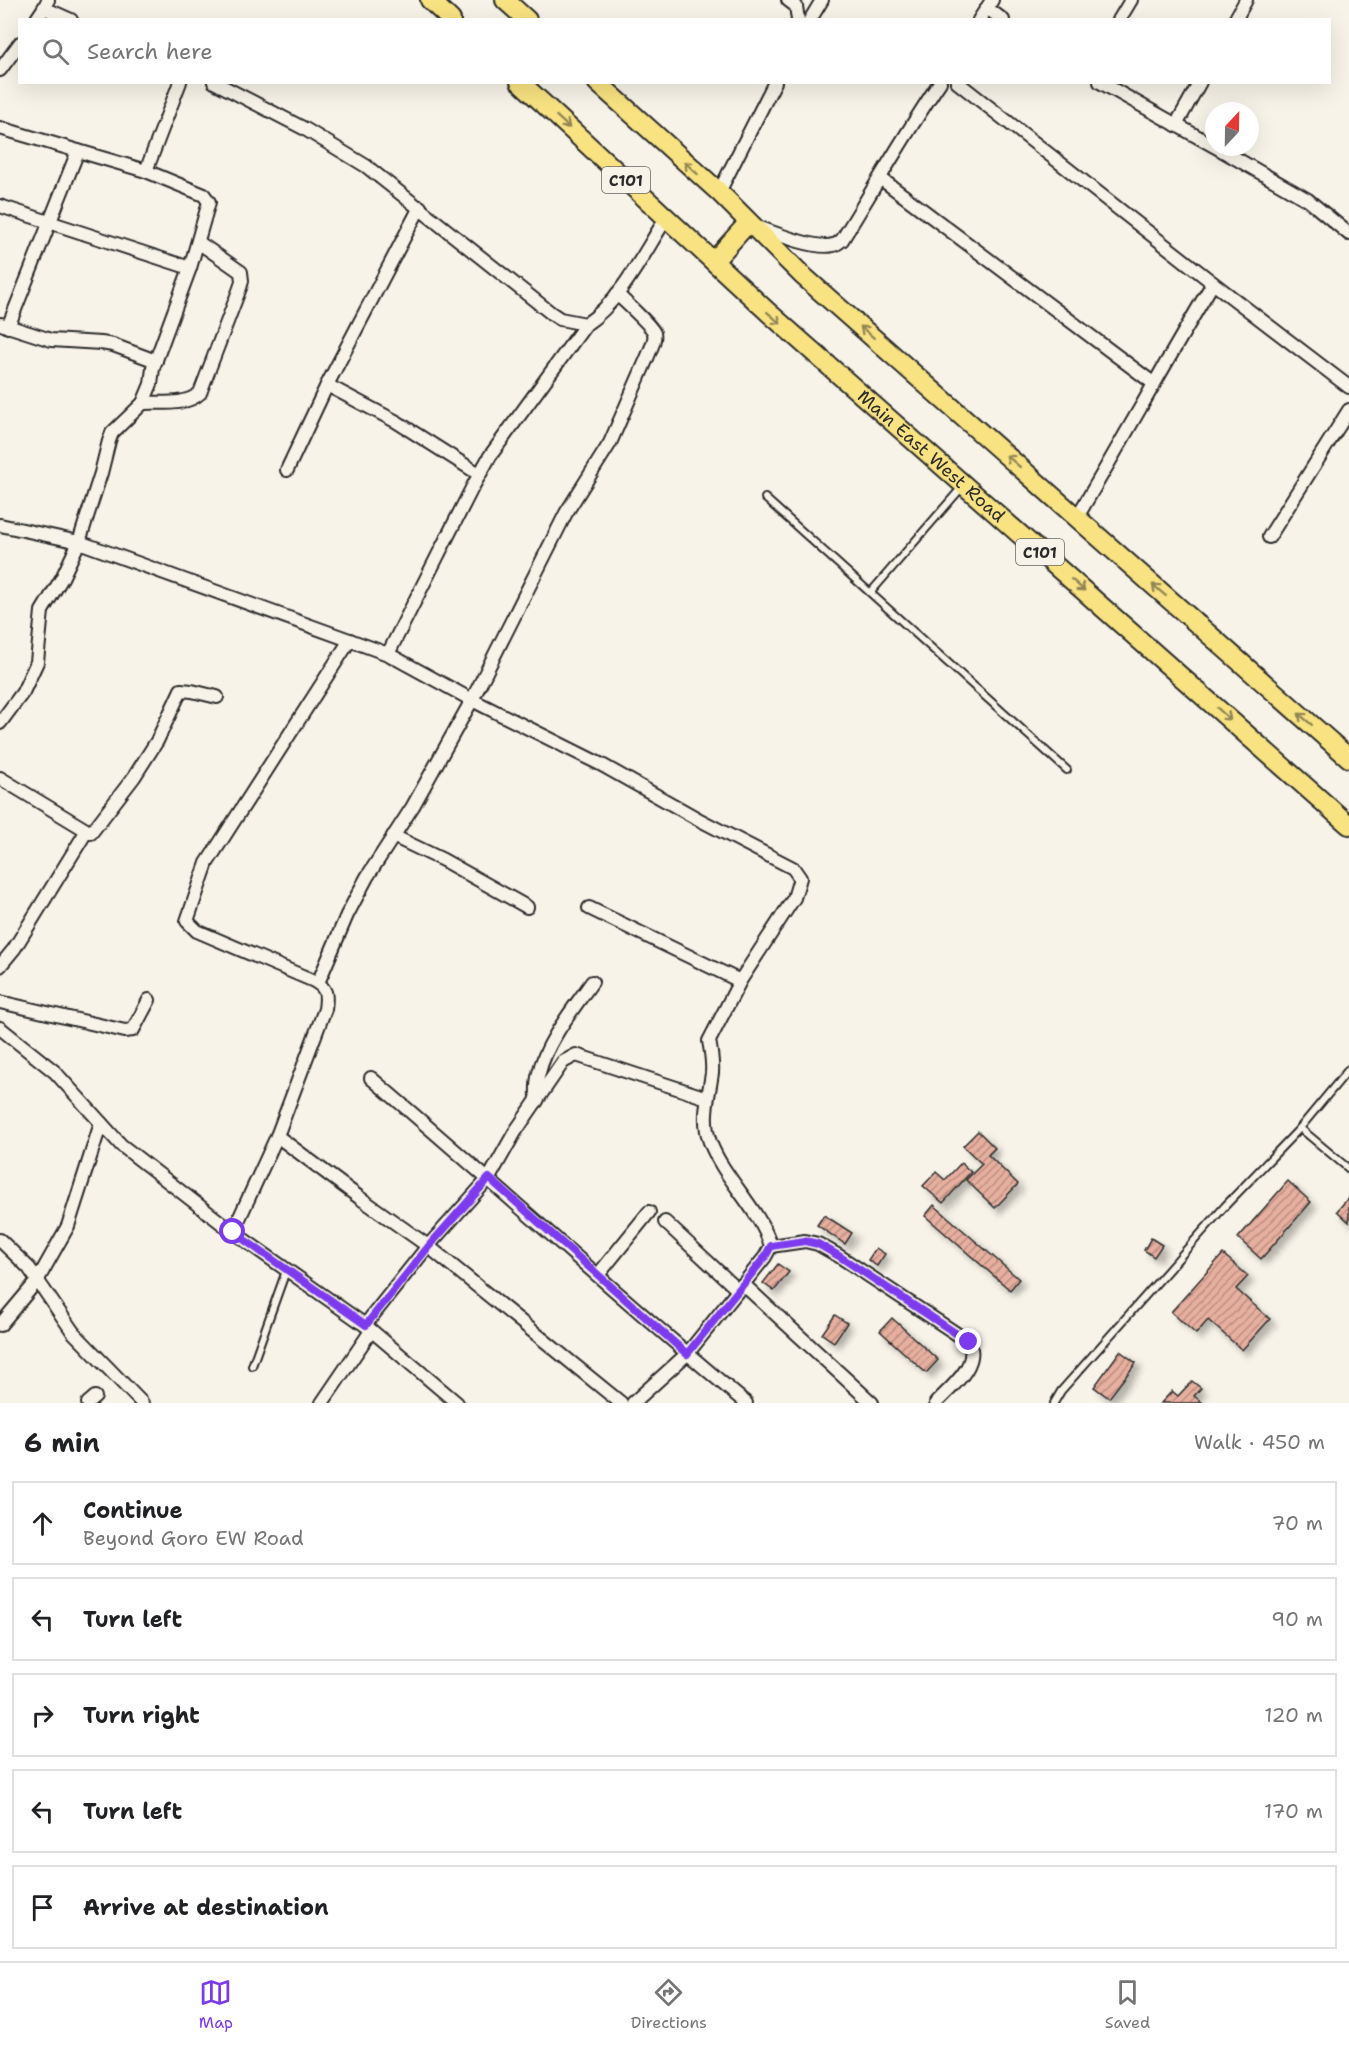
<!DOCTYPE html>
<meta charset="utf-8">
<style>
:root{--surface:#fff;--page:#f2f2f2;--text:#202124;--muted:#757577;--line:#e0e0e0;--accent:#7c3aed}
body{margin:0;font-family:"Shantell Sans",sans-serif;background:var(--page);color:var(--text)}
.compass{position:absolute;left:1205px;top:102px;width:54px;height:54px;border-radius:50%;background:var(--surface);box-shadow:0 6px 24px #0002;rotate:22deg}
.stop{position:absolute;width:18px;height:18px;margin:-14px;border:4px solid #7c3aed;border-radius:50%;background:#fff}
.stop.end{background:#7c3aed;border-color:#fff;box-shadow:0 2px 6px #0008}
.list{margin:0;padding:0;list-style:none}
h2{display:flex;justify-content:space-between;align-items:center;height:78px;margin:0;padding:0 24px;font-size:26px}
h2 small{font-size:20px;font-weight:400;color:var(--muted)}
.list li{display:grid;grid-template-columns:39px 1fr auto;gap:18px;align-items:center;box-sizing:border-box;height:84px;margin:0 12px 12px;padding:0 12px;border:2px solid var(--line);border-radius:0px}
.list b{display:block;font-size:22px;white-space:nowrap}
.list p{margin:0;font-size:20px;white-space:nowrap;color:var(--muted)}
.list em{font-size:20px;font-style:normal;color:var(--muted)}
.icon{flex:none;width:33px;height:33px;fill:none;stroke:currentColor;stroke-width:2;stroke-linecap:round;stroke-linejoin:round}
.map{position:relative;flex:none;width:1349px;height:1403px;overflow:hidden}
.search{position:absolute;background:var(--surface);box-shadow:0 6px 24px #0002;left:18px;right:18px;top:18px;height:66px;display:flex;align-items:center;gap:15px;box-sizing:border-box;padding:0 21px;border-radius:0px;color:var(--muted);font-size:22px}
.sheet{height:558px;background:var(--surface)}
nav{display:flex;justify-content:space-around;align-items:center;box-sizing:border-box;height:84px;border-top:2px solid var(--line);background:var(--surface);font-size:16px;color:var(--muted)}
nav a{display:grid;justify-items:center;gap:3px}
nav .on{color:var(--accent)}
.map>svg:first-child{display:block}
.building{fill:url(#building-hatch);stroke:#2b2b2b;stroke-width:1.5;filter:url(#shadow)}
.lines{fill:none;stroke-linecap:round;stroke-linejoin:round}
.service-casing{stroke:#2b2b2b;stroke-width:10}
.minor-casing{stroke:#2b2b2b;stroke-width:16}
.primary-casing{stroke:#2b2b2b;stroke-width:22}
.service{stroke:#f7f3e8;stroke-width:6}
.minor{stroke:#f7f3e8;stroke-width:12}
.primary{stroke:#f8e281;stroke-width:18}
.oneway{stroke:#928656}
.route{stroke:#7c3aed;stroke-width:8}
.labels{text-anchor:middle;stroke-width:6;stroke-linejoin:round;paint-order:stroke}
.shield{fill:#f7f3e8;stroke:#686764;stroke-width:1.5}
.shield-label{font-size:16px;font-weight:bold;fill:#2b2b2b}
.street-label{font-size:18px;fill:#2b2b2b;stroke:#f7f3e8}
</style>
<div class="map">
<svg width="1349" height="1403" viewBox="0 0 1349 1403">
<defs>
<pattern id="building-hatch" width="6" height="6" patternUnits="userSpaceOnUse" patternTransform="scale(1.5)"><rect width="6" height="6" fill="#e7af9f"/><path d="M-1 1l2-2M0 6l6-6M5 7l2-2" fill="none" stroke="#bb8f82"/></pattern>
<filter id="shadow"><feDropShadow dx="5.5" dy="5.5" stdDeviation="3" flood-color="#0004"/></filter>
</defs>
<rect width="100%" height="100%" fill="#f7f3e8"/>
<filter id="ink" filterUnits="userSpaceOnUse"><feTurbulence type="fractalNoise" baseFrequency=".0167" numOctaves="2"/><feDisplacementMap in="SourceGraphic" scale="12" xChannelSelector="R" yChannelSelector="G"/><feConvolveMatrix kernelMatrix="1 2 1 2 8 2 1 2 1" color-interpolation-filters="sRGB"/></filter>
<g filter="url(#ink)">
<g class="building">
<polygon points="978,1131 995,1148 988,1155 1018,1184 995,1208 966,1180 982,1164 963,1146"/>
<polygon points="961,1163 971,1172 943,1203 923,1186 936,1172 945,1180"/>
<polygon points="1288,1181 1311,1202 1261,1259 1238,1238"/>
<polygon points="1349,1197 1349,1222 1337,1211"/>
<polygon points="934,1205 1019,1279 1010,1290 925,1216"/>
<polygon points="824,1215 852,1233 845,1244 817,1225"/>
<polygon points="1151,1238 1162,1245 1154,1257 1144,1250"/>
<polygon points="876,1248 885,1254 877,1266 868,1260"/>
<polygon points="1223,1254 1248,1276 1236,1289 1270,1319 1242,1350 1208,1320 1196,1334 1171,1312"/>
<polygon points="778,1264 789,1272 774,1291 763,1283"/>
<polygon points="835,1315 847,1323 834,1342 822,1334"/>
<polygon points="892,1318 938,1360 926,1373 880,1331"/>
<polygon points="1120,1351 1136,1363 1109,1398 1094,1387"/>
<polygon points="1192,1381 1201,1388 1194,1396 1203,1403 1161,1403 1172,1391 1178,1396"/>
</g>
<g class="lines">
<defs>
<g id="service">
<polyline points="765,498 1067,770"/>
<polyline points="871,592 963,486"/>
<polyline points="1300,1128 1349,1169"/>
<polyline points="252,1366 286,1271"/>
<polyline points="1054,1403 1061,1391 1225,1206 1300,1128 1349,1069"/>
</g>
<g id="minor">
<polyline points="48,0 44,8 71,20"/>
<polyline points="788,0 796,6 798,20"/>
<polyline points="987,8 1003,20"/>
<polyline points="36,20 44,8"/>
<polyline points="810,20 822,0"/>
<polyline points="979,20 992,0"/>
<polyline points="1119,20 1131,0"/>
<polyline points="1235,20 1246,0"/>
<polyline points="0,70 20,43"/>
<polyline points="214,82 305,129 366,166 551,313 560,319 586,324"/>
<polyline points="957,82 1213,283 1349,387"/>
<polyline points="1100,82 1214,146"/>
<polyline points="1176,125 1200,82"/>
<polyline points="0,128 146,171 204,195 209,202 190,268 153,368 151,384 143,403 112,433 109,441 101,473 79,542 62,578 42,611 37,662 23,692 0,723"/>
<polyline points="1216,147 1308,200 1349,234"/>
<polyline points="146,171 180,82"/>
<polyline points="880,178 1153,383"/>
<polyline points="719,192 775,82"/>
<polyline points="0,206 190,268"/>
<path d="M758 227C774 233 816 250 833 245 836 245 839 242 842 240 874 188 905 134 940 82"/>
<polyline points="1,324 51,340 101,343 113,345 156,361"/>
<polyline points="8,327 78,151"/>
<polyline points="327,385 397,422 479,474"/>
<path d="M143 403C162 402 186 406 200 393L240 288 242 281 241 272 198 242"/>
<polyline points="287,470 327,385 420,207"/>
<path d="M1077 517C1123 440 1166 361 1213 283"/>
<path d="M0 525 79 542 388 654 472 700 602 765 698 819 793 868 800 878 794 898 740 981 709 1041C711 1051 713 1061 712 1073 709 1096 701 1118 710 1142 724 1179 759 1208 771 1246L765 1257 687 1354 633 1403"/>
<polyline points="1269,537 1349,410"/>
<path d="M388 654 472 488 490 456 586 324C621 301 644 252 667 217"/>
<polyline points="0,778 91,833 134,777 157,741 181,690 192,691 217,697"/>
<polyline points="393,836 443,860 527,907"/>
<polyline points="589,908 740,981"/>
<polyline points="0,966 14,949 86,832"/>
<path d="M318 983 347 915 367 877 413 806 472 700 566 513 610 443 648 356C650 350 656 340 654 333 652 326 624 301 617 294"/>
<polyline points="0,1002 125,1031 133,1030 149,1000"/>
<polyline points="0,1028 55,1072 121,1145 233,1232 365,1325 457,1403"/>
<path d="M371 1078C497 1185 619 1297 746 1403"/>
<path d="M537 1101C537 1092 536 1082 539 1073 546 1042 574 1008 592 982"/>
<polyline points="277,1136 360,1198 428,1246 621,1403"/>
<polyline points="665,1222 738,1290"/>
<path d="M233 1232 277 1136 325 1009C327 995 327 988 314 981L197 931 187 921 207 863 350 640"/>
<polyline points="0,1240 29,1268 73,1332 142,1403"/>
<path d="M771 1246 805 1241 818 1244 839 1256 969 1342C980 1365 951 1387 936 1403"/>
<polyline points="598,1275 649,1212"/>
<polyline points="743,1284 872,1403"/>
<polyline points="0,1325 37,1281 68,1226 101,1123"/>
<polyline points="365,1325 428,1246 489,1178 515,1132 563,1062 576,1055 707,1098"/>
<polyline points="88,1403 95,1397"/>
<polyline points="322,1403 371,1331"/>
</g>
<g id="primary">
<polyline points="430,0 451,20"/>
<polyline points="505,0 527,20"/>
<path id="s1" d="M520 82 768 312 1349 825"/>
<polyline points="597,82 719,192 802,275 1349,758"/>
<polyline points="714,261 748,223"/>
</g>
</defs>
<use href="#service" class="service-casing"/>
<use href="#minor" class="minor-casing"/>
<use href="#primary" class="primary-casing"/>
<use href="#service" class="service"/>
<use href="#minor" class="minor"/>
<use href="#primary" class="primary"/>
</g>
<defs><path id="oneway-shaft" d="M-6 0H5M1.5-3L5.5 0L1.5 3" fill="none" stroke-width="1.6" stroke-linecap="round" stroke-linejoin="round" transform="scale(1.5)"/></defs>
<g class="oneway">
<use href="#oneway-shaft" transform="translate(563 122) rotate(42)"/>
<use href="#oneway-shaft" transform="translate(691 168) rotate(-138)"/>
<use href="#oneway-shaft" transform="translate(774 318) rotate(41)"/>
<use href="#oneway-shaft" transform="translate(867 332) rotate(-139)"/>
<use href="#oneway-shaft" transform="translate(1013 461) rotate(-139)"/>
<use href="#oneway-shaft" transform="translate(1078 585) rotate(41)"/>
<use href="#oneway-shaft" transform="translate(1159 590) rotate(-139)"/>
<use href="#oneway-shaft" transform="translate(1224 714) rotate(42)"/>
<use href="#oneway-shaft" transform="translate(1305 719) rotate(-139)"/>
</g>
</g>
<g class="lines" filter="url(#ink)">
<polyline class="route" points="233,1232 366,1325 429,1246 489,1178 687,1354 765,1257 771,1246 805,1241 818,1244 839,1256 969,1342"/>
</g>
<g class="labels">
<g class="shield">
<rect x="602" y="167" width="48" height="26" rx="4.5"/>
<rect x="1016" y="539" width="48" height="26" rx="4.5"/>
</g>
<g class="shield-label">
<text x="626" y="186">C101</text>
<text x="1040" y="558">C101</text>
</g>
<g class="street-label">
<text dy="6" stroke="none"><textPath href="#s1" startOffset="556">Main East West Road</textPath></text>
</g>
</g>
</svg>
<svg class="compass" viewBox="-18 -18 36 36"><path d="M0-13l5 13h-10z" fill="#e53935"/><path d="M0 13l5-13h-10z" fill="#757577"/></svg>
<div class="stop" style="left:233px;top:1232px"></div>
<div class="stop end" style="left:969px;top:1342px"></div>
<div class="search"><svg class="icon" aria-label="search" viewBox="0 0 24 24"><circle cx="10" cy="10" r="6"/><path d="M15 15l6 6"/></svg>Search here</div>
</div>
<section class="sheet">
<h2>6 min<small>Walk · 450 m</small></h2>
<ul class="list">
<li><svg class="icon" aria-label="ahead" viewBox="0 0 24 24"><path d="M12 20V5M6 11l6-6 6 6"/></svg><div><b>Continue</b><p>Beyond Goro EW Road</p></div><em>70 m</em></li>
<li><svg class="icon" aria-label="left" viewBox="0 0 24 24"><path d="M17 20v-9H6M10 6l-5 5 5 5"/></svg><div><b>Turn left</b></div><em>90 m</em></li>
<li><svg class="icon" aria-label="right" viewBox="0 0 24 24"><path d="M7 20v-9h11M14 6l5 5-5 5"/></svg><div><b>Turn right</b></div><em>120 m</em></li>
<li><svg class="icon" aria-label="left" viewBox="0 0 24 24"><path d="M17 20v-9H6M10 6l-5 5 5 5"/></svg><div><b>Turn left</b></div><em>170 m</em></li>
<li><svg class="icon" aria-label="arrive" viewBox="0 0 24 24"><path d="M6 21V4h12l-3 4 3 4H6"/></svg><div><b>Arrive at destination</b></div></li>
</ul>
</section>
<nav>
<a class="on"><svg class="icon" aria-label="map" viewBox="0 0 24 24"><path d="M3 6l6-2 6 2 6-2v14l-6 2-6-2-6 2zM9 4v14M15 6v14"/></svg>Map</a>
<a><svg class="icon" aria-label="directions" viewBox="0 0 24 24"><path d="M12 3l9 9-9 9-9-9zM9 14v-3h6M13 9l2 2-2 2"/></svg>Directions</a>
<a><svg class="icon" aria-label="saved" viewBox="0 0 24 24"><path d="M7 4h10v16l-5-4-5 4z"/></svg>Saved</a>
</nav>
